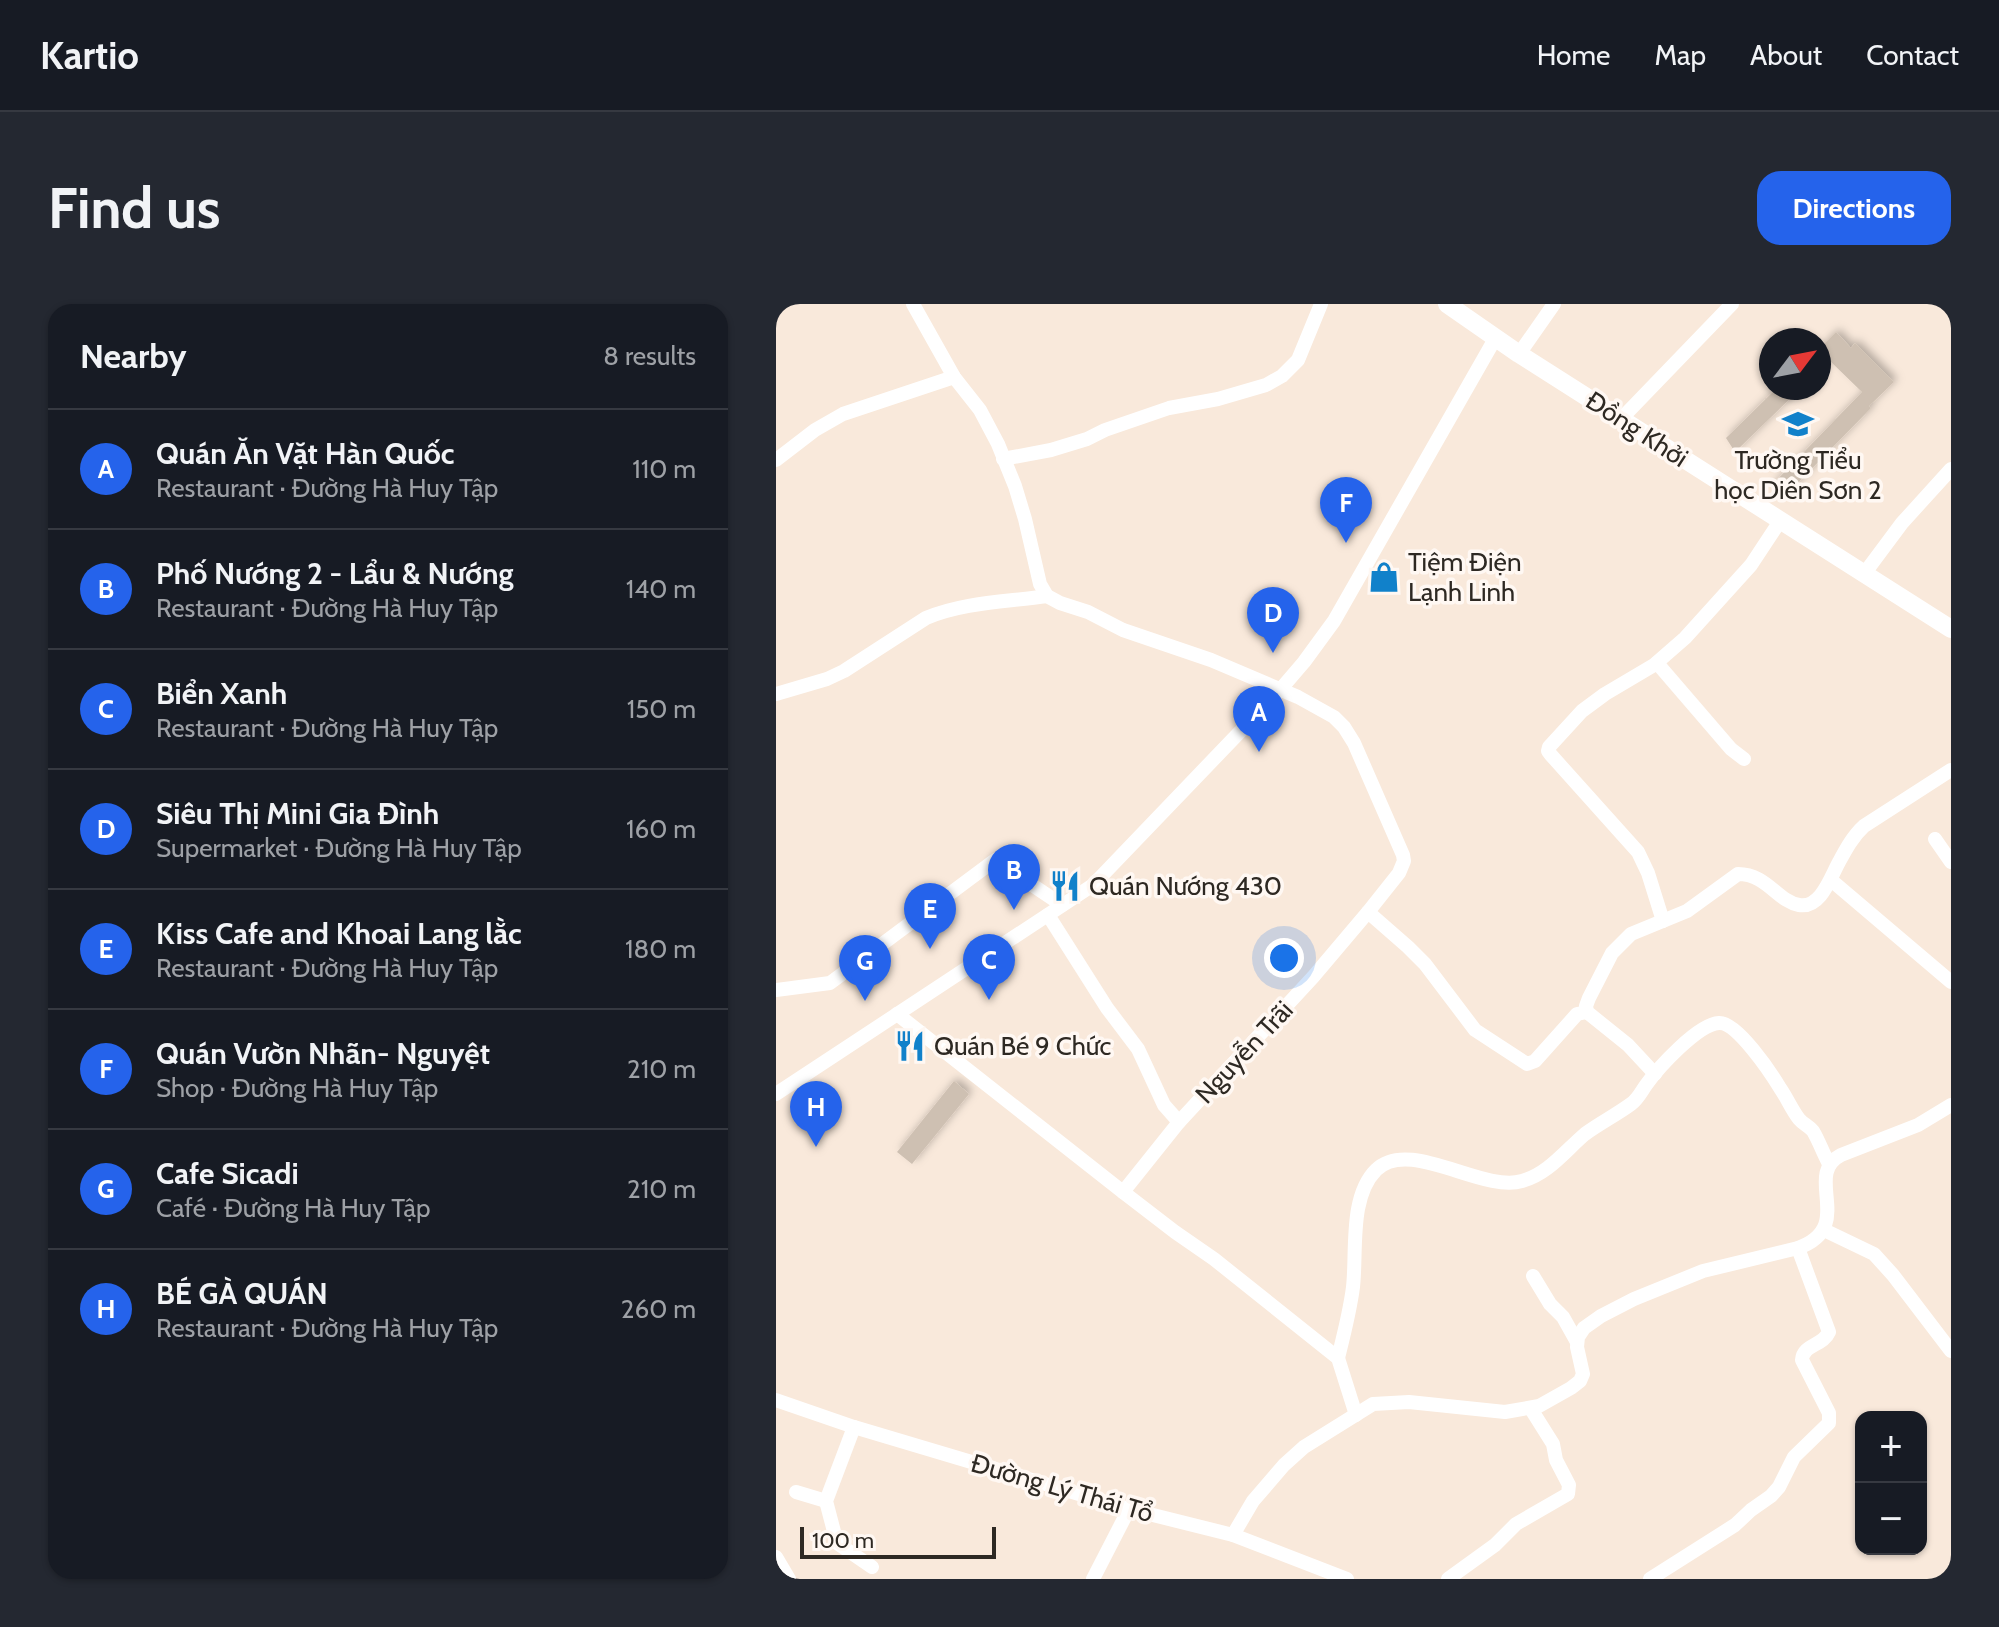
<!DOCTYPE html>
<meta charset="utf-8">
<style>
:root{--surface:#171b24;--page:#242831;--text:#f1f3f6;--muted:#9ea1a6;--line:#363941;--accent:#2563eb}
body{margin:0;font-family:Cabin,sans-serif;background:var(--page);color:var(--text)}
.controls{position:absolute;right:24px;bottom:24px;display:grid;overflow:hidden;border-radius:16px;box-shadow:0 2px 6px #0004}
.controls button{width:72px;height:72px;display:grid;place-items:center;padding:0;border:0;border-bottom:2px solid var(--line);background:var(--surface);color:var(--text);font:40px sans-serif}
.compass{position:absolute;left:983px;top:24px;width:72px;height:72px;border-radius:50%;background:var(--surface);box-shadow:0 2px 6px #0004;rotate:58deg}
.scale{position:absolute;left:24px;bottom:20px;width:196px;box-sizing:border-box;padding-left:8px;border:4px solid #2e2923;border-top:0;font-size:22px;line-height:28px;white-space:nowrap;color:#2e2923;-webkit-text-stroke:6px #fff8f3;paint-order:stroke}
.you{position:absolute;left:508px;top:654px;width:28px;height:28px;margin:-20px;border:6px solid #fff;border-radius:50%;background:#1a73e8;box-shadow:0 0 0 12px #1a73e833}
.badge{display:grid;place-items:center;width:52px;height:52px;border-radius:50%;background:var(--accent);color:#fff;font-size:26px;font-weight:700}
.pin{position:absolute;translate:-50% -66px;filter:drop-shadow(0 2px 4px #0008)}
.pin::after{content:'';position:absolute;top:42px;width:28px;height:24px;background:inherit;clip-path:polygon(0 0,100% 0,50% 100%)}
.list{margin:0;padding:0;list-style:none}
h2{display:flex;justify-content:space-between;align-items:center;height:104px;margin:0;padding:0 32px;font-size:34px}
h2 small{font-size:26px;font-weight:400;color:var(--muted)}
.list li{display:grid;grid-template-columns:52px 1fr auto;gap:24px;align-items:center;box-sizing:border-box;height:120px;padding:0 32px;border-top:2px solid var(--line)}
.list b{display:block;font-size:30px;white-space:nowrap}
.list p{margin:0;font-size:26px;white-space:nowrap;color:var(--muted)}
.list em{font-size:26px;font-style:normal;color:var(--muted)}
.map{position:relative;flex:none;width:1175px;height:1275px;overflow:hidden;border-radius:24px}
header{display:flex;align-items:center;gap:48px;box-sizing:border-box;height:112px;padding:0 40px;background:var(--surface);border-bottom:2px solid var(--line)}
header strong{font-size:38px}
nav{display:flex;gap:44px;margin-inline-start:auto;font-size:28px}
.intro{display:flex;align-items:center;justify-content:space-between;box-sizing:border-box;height:192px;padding:0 48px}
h1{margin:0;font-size:56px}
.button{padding:20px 36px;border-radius:24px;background:var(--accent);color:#fff;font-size:28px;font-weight:700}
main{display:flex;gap:48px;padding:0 48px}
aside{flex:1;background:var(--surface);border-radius:24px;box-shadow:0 2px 6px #0004}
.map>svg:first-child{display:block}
.building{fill:#cec0b2;filter:url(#shadow)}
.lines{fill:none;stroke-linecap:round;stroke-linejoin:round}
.minor{stroke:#fff;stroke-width:14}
.major{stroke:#fff;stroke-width:18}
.labels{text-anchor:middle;stroke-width:7;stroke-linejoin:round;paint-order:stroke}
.street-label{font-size:26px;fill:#2e2923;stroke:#fff8f3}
.poi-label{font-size:26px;fill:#2e2923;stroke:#fff8f3;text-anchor:start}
</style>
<header>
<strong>Kartio</strong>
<nav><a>Home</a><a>Map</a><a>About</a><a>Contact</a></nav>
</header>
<div class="intro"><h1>Find us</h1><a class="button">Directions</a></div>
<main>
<aside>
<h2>Nearby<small>8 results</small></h2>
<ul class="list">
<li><span class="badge">A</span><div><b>Quán Ăn Vặt Hàn Quốc</b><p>Restaurant · Đường Hà Huy Tập</p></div><em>110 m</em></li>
<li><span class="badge">B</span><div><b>Phố Nướng 2 - Lẩu &amp; Nướng</b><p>Restaurant · Đường Hà Huy Tập</p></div><em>140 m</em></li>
<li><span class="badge">C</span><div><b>Biển Xanh</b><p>Restaurant · Đường Hà Huy Tập</p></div><em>150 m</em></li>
<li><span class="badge">D</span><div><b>Siêu Thị Mini Gia Đình</b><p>Supermarket · Đường Hà Huy Tập</p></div><em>160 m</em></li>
<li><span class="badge">E</span><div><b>Kiss Cafe and Khoai Lang lằc</b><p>Restaurant · Đường Hà Huy Tập</p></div><em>180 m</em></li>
<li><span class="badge">F</span><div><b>Quán Vườn Nhãn- Nguyệt</b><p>Shop · Đường Hà Huy Tập</p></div><em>210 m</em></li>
<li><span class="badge">G</span><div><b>Cafe Sicadi</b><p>Café · Đường Hà Huy Tập</p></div><em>210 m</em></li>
<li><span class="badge">H</span><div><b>BÉ GÀ QUÁN</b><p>Restaurant · Đường Hà Huy Tập</p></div><em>260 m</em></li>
</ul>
</aside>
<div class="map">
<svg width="1175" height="1275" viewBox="0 0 1175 1275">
<defs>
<filter id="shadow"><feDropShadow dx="3.5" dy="-3.5" stdDeviation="4" flood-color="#0004"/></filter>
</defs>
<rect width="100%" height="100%" fill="#f9e9db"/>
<g class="building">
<polygon points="1060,28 1075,44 1079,39 1118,78 1093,102 1095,104 1009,192 996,181 1086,88 1054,57 1043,67 1043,45"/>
<polygon points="1001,84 1025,84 959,148 950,134"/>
<polygon points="178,777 193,790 136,860 121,848"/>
</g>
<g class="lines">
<g class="minor">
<polyline points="137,0 178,73 204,106 222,140 239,182 249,215 264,280 271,292 284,299 312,308 347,326 435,356 522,393 558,413 568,423 578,439 627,551 628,557 623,569 592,608 537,673 403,818 347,888"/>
<polyline points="743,50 778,0"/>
<polyline points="846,114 956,0"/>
<polyline points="227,155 275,146 311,135 329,126 393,104 442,95 490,81 506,72 522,56 545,0"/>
<polyline points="0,156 39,126 67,110 178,73"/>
<polyline points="1088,270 1126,219 1175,165"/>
<polyline points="881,359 955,445 968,455"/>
<path d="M0 390 51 375 68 367 150 314C188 298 231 298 271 292"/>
<polyline points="1159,535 1175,558"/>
<polyline points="1055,576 1175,678"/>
<polyline points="592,608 632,643 649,660 699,726 751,760 759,757 801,710 811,708"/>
<polyline points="272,611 331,704 362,745 388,801 403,818"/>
<polyline points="887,617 872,569 862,548 775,451 772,447 773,443 806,407 829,390 878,361 909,334 975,261 1004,217"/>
<polyline points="0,686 54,679 219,556 286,601"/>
<polyline points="121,710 347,888 399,928 438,955 562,1054 580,1111"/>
<path d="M879 770 852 741 811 708 810 702 813 694 836 649 855 630 911 607 962 570C991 570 1001 597 1023 601 1045 605 1055 572 1063 558 1070 545 1077 532 1088 522L1175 466"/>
<polyline points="0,790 317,581 504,386 528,358 558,317 720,33"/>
<polyline points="1048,926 1098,950 1117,971 1175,1047"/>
<polyline points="757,972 774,1000 787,1013 801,1038"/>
<path d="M562 1054C568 1030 574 1007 577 983 581 948 573 893 600 866 633 833 706 889 746 877 772 870 789 847 809 830 824 819 840 811 855 800 862 795 865 788 870 781 882 764 922 720 943 719 961 718 995 769 1004 784 1011 794 1016 806 1023 815 1027 820 1033 822 1037 827 1043 837 1047 849 1053 860"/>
<polyline points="0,1096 78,1123 353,1205 457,1231 571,1275"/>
<polyline points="78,1123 50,1197 61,1239 96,1263"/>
<polyline points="20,1188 50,1197"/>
<path d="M457 1231 477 1197 508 1161 528 1143 597 1100 633 1098 729 1108 763 1102 795 1084 804 1077 807 1070 801 1043 802 1033 808 1024 825 1012 858 995 927 967 1022 944C1081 923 1026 871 1065 851L1142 821 1175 801"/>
<polyline points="0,1253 13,1275"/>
<polyline points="317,1275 353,1205"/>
<polyline points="672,1275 719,1241 740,1220 792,1190 793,1181 780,1156 777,1140 755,1105"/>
<path d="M874 1275 959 1221 975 1206 995 1192 1003 1183 1018 1153 1053 1119V1109L1026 1056C1027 1040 1047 1042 1053 1028L1022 944"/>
</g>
<polyline class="major" points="671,0 743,50 1175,325"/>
</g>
<defs>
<symbol id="school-bare" viewBox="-9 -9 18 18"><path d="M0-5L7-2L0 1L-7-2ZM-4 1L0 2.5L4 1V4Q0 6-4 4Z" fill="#1181ca" stroke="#fff8f3" stroke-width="2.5" paint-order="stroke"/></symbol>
<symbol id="shop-bare" viewBox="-9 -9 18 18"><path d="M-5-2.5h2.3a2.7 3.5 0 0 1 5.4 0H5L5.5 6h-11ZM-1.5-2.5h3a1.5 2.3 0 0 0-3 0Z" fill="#1181ca" stroke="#fff8f3" stroke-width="2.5" paint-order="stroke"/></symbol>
<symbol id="restaurant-bare" viewBox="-9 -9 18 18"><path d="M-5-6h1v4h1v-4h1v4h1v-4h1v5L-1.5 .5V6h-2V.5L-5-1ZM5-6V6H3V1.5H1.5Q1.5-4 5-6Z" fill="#1181ca" stroke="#fff8f3" stroke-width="2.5" paint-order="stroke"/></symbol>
</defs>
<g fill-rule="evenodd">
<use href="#school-bare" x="1000" y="98" width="44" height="44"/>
<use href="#shop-bare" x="586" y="251" width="44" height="44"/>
<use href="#restaurant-bare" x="267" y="560" width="44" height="44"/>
<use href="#restaurant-bare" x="112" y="720" width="44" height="44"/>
</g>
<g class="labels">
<g class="street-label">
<text transform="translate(861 125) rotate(33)" y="9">Đồng Khởi</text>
<text transform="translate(468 748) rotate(-47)" y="9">Nguyễn Trãi</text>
<text transform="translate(286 1184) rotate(16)" y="9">Đường Lý Thái Tổ</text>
</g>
<g class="poi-label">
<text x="1022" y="165" text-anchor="middle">Trường Tiểu<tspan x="1022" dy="30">học Diên Sơn 2</tspan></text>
<text x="632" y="267">Tiệm Điện<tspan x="632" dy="30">Lạnh Linh</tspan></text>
<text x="313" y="591">Quán Nướng 430</text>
<text x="158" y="751">Quán Bé 9 Chức</text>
</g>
</g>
</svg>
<div class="controls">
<button>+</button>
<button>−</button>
</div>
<svg class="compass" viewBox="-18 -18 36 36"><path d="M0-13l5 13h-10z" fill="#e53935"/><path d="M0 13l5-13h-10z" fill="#9ea1a6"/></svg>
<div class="scale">100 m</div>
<div class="you"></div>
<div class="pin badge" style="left:483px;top:448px">A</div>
<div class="pin badge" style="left:238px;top:606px">B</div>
<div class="pin badge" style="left:213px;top:696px">C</div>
<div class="pin badge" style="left:497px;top:349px">D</div>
<div class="pin badge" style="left:154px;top:645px">E</div>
<div class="pin badge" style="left:570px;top:239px">F</div>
<div class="pin badge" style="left:89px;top:697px">G</div>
<div class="pin badge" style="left:40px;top:843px">H</div>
</div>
</main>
